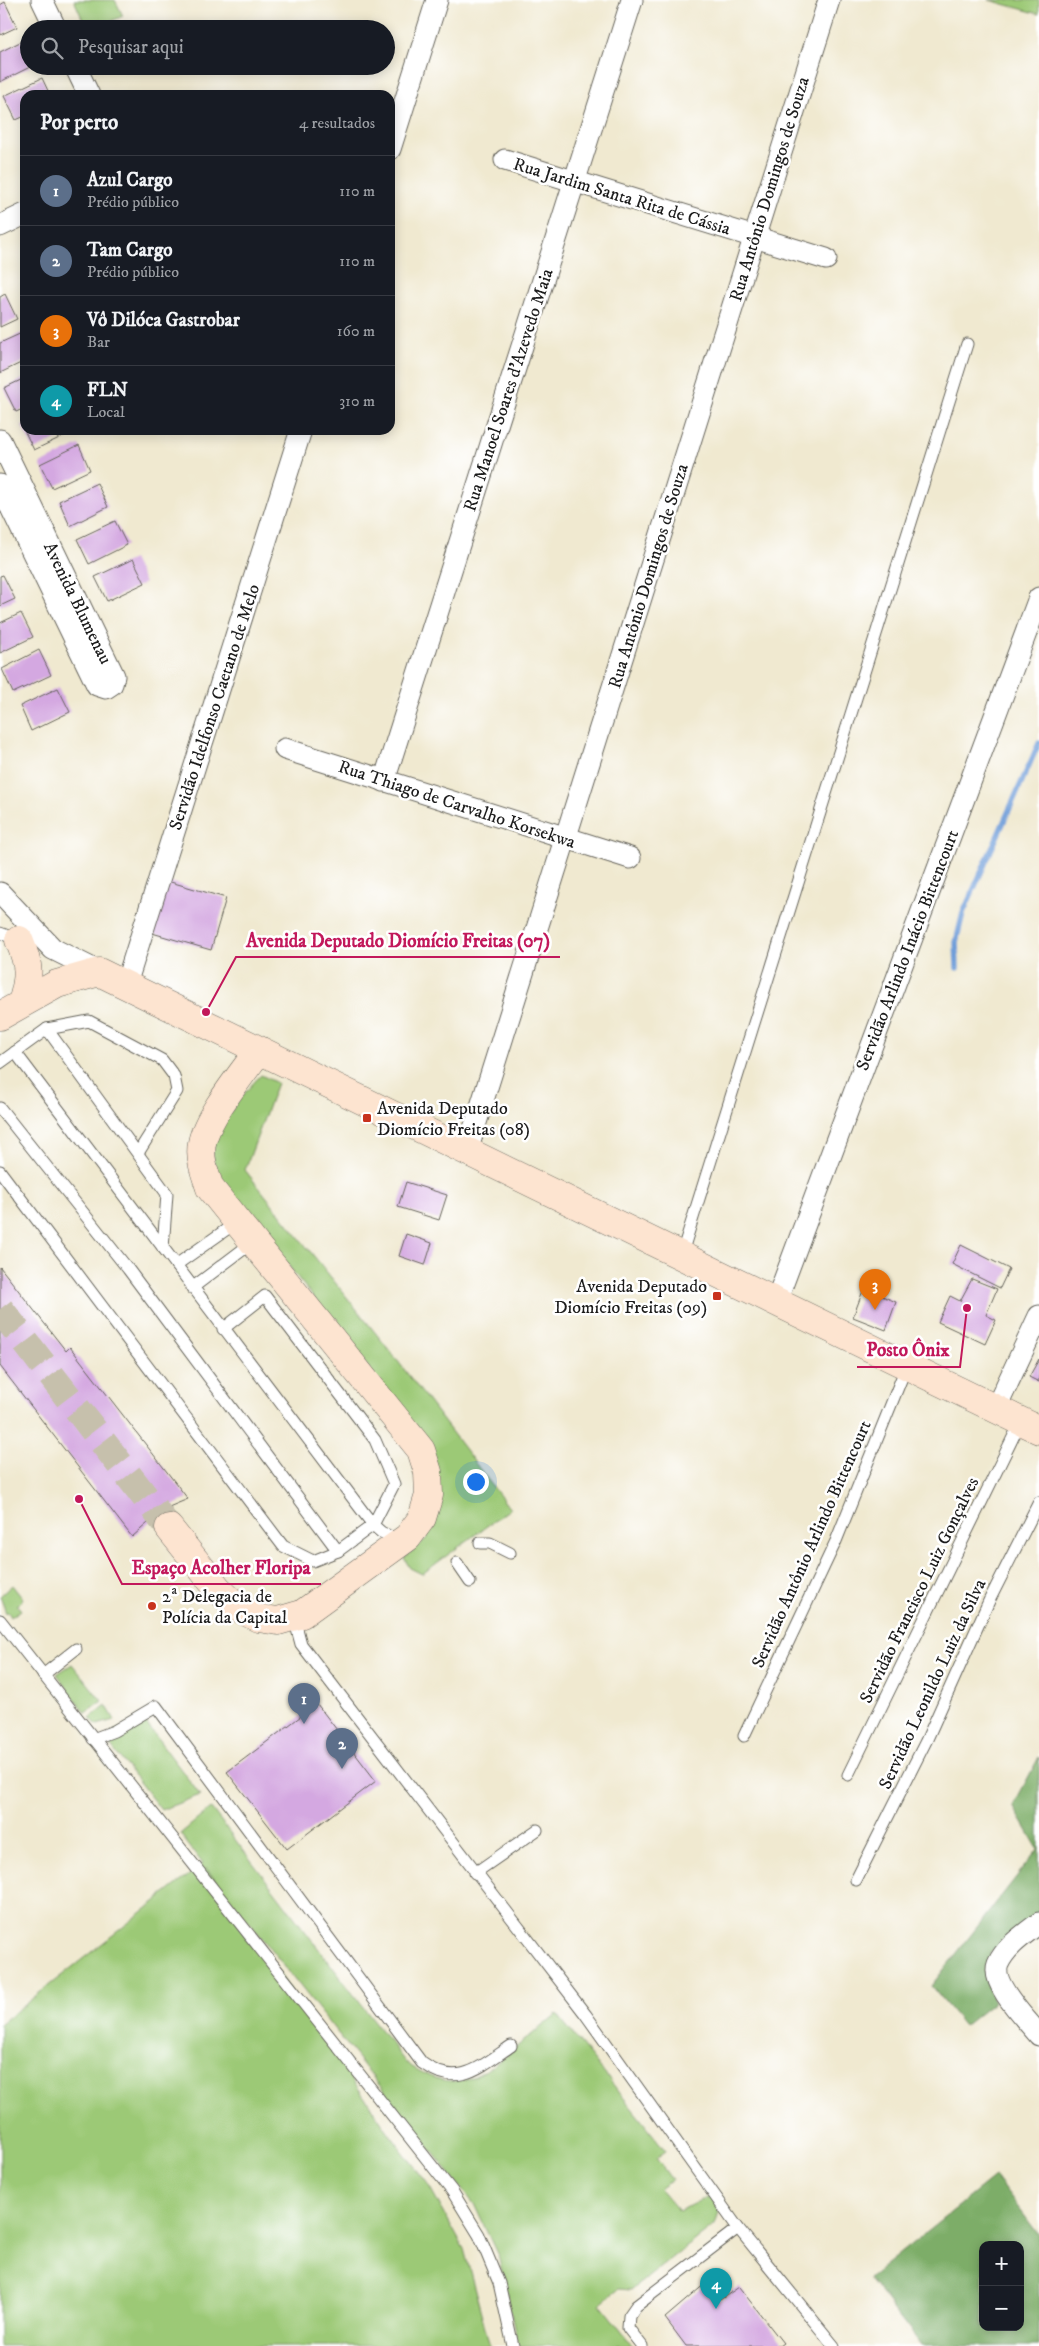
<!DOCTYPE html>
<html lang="pt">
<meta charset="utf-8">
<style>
:root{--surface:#171b24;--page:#20242c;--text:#f1f3f6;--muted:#9ea1a6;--line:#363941;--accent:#c8321e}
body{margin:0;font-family:"IM FELL DW Pica",serif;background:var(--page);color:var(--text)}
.controls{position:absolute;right:15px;bottom:15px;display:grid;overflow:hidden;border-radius:10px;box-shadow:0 2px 12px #0003}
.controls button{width:45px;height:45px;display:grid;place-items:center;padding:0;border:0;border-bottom:1px solid var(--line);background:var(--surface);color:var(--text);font:25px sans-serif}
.you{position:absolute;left:475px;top:1481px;width:18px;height:18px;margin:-12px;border:4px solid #fff;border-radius:50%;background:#1a73e8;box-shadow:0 0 0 8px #1a73e833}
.badge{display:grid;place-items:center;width:32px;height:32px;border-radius:50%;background:var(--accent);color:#fff;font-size:16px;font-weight:700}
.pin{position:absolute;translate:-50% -41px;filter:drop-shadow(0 1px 2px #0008)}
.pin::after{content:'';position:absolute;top:26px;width:18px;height:15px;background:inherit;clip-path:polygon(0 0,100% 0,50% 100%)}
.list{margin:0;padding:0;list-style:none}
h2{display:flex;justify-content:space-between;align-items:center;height:65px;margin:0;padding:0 20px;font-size:21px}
h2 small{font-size:16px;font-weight:400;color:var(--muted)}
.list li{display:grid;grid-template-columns:32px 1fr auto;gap:15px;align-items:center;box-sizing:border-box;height:70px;padding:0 20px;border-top:1px solid var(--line)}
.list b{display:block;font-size:19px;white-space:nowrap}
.list p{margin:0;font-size:16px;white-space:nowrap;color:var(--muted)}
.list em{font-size:16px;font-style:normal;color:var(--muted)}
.icon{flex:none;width:28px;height:28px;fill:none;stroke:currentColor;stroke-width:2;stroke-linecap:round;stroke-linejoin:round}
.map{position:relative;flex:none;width:1039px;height:2346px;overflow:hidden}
.search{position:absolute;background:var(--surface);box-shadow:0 2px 12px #0003;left:20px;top:20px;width:375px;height:55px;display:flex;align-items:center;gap:12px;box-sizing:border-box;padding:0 18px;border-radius:28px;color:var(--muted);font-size:19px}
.panel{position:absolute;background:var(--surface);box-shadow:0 2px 12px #0003;left:20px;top:90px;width:375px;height:345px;border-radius:15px}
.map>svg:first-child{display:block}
.green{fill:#9cc976;stroke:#5c7249}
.forest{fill:#7dad67;stroke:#4c6442;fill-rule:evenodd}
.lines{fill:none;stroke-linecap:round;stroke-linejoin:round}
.stream{stroke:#709ed9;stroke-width:5.5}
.building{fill:#d4a8e1}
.secondary-tunnel{stroke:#c6c0ac;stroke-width:28;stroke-dasharray:28 14;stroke-linecap:butt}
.lane-casing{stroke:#66645b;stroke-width:13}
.street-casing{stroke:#66645b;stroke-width:23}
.secondary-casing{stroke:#66645b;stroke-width:29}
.lane{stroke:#fff;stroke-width:11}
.street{stroke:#fff;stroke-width:21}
.secondary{stroke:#fde4d0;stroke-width:28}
.poi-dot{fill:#c8321e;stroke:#fff;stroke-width:2}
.labels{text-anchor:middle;stroke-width:5;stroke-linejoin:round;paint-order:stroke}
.street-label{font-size:18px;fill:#1c1c1c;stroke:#fff}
.poi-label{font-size:18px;fill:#1c1c1c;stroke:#fff;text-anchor:start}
.leader{fill:none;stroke:#c2185b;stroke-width:2}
.callout-dot{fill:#c2185b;stroke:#fff;stroke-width:2}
.callout-label{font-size:19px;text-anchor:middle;font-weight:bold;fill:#c2185b;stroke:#fff;stroke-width:5;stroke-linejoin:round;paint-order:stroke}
</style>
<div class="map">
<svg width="1039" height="2346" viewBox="0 0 1039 2346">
<rect width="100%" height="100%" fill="#fff"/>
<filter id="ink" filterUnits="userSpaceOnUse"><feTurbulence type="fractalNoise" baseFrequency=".02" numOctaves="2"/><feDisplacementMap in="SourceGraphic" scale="10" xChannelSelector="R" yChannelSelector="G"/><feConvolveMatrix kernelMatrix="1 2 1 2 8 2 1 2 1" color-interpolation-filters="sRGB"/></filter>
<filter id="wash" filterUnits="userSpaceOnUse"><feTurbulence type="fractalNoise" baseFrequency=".0096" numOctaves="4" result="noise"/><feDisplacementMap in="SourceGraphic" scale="20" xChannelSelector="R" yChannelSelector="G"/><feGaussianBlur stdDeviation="1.12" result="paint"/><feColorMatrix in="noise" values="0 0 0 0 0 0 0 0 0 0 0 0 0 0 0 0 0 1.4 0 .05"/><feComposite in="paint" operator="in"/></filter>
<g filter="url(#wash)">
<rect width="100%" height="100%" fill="#f0e9d0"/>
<g class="green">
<polygon points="74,0 115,0 123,16 93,29 87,29"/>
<polygon points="989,0 1039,0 1039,14"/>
<path d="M261 1075 277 1083 245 1170 394 1356 510 1509 422 1574 410 1568 404 1558 426 1539 433 1522 431 1448 223 1182C219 1174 214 1166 213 1157 211 1132 244 1092 261 1075Z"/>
<polygon points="12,1585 23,1599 17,1605 21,1610 11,1617 8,1612 6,1613 0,1596"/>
<polygon points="72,1664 102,1701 85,1713 57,1674"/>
<polygon points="106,1705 115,1720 97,1725 90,1718"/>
<polygon points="143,1719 200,1795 161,1810 110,1745 114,1731"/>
<path d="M211 1808 406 2063C451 2092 471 2084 509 2053 525 2040 541 2027 557 2014L666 2151 656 2158 672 2180 660 2189 679 2211 711 2195 720 2210 715 2225 631 2290 619 2289 600 2304 633 2346H518L499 2258 474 2204 206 1868 392 2137 428 2184 464 2249 490 2346H0V2024L203 1864 180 1834Z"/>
</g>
<g class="forest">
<polygon points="1039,1757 1039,1911 991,1952 985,1979 994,2002 964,2026 931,1986 1038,1849 1013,1806"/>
<path d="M995 2177 1039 2235V2346H922L869 2278ZM983 2245H1020V2327H983Z"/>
</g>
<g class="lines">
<polyline class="stream" points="957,968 956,942 963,913 1039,743"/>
</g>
<g id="blocks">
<g class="building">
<polygon points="5,2 17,27 0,35 0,5"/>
<polygon points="24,40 29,51 29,66 32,66 0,82 0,52"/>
<polygon points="42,78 50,95 25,95 25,116 16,120 4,96"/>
<polygon points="5,294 17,319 0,327 0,297"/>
<polygon points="24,332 25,361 0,373 0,343"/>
<polygon points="25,378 25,408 16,412 4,388"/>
<polygon points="25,424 25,430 71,430 72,432 34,450 22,426"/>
<polygon points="79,445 90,470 52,488 40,464"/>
<polygon points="97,483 108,507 70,526 59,501"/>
<polygon points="115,521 127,545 89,564 77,539"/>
<polygon points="133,559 145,583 107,601 95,577"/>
<polygon points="3,575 15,599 0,606 0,576"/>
<polygon points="21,613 33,637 0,653 0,623"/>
<polygon points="39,650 51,675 13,693 2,669"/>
<polygon points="58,688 70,712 31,731 20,706"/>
<polygon points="167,881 226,898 211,950 152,933"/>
<polygon points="406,1182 447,1195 439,1220 398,1207"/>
<polygon points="406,1234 432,1243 425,1265 399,1256"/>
<polygon points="961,1245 1009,1269 1000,1288 952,1264"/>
<polygon points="0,1267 66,1351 70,1347 188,1499 164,1509 132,1537 0,1366"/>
<polygon points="972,1279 997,1289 986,1315 996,1320 985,1344 938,1322 950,1296 960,1301"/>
<polygon points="864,1288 896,1302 886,1330 853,1317"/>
<polygon points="1039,1359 1039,1382 1029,1377"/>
<polygon points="317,1704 376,1781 287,1849 227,1772"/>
<polygon points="706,2283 720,2300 739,2287 783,2343 779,2346 686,2346 665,2318"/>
</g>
</g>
</g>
<g filter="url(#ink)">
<use href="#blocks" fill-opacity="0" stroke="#66645b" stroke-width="1"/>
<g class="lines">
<polyline class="secondary-tunnel" points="0,1309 169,1528"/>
<defs>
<g id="lane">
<polyline points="0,933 19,940"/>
<polyline points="47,1029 89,1021 162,1060 174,1076 177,1091 138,1153"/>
<polyline points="15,1052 373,1525 394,1484 375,1440 265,1296 223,1329"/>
<polyline points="0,1063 47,1029 167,1194 163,1248"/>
<polyline points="0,1108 128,1269 338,1551"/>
<polyline points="0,1171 283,1546 313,1561 338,1551 373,1525 381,1532 400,1541"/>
<polyline points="681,1256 967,344"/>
<polyline points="176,1265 237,1222"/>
<polyline points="192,1288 253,1242"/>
<polyline points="480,1543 490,1543 510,1553"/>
<polyline points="457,1563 470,1582"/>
<polyline points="301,1616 297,1629 301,1644 586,2015 738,2228 834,2346"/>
<polyline points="0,1620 452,2191 479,2235 499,2283 513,2346"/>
<polyline points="43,1675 76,1649"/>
<polyline points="744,1736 836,1541 907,1365"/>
<path d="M93 1739 114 1731 156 1706 422 2063C458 2089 480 2067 511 2046"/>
<polyline points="848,1775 1021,1421"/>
<polyline points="475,1873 537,1830"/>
<polyline points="856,1880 927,1739 989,1601 1039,1502"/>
<polyline points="642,2346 628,2328 629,2316 636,2306 738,2228"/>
</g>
<g id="street">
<polyline points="42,0 56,29"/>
<polyline points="75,66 89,95"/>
<polyline points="390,149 437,0"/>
<polyline points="505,160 826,259"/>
<polyline points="0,226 25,214"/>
<polyline points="0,440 114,676 112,684 106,688 97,685 0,485"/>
<polyline points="285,749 630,858"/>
<polyline points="384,781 632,0"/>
<polyline points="0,893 53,949 99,972"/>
<polyline points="126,984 301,430"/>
<polyline points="467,1151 829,0"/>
<polyline points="776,1302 1039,598"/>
<polyline points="996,1408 1039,1316"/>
<path d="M1039 1923C1025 1934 1006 1946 998 1964 990 1984 1027 2020 1039 2035"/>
</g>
<g id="secondary">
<path d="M19 940C30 966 30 976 22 1003"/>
<polyline points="0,1016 57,984 99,972 1039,1430"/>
<path d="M169 1528 218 1589 237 1607 258 1618 278 1621 302 1614 408 1537 422 1518 429 1495 428 1472 421 1450 210 1188C205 1173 199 1159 202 1143 207 1116 243 1073 259 1050"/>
</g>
</defs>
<use href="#lane" class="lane-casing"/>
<use href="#street" class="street-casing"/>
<use href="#secondary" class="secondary-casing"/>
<use href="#lane" class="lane"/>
<use href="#street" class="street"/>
<use href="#secondary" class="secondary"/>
</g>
</g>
<g class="poi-dot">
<rect x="362" y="1113" width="10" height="10" rx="2.5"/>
<rect x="712" y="1291" width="10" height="10" rx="2.5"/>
<circle cx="152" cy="1606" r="5"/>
</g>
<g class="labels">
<g class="street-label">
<text transform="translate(769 189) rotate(-73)" y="6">Rua Antônio Domingos de Souza</text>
<text transform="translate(622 196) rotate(17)" y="6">Rua Jardim Santa Rita de Cássia</text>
<text transform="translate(508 390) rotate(-72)" y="6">Rua Manoel Soares d'Azevedo Maia</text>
<text transform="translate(648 576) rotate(-73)" y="6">Rua Antônio Domingos de Souza</text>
<text transform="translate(78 603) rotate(64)" y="6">Avenida Blumenau</text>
<text transform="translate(214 707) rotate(-72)" y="6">Servidão Idelfonso Caetano de Melo</text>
<text transform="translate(457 804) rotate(18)" y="6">Rua Thiago de Carvalho Korsekwa</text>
<text transform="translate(907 950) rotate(-69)" y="6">Servidão Arlindo Inácio Bittencourt</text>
<text transform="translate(811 1544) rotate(-66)" y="6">Servidão Antônio Arlindo Bittencourt</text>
<text transform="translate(919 1590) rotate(-64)" y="6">Servidão Francisco Luiz Gonçalves</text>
<text transform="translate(932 1684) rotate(-65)" y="6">Servidão Leonildo Luiz da Silva</text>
</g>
<g class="poi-label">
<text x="377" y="1114">Avenida Deputado<tspan x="377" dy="21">Diomício Freitas (08)</tspan></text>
<text x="707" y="1292" text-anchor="end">Avenida Deputado<tspan x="707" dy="21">Diomício Freitas (09)</tspan></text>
<text x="162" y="1602">2ª Delegacia de<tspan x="162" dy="21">Polícia da Capital</tspan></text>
</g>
</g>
<path class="leader" d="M206 1012L236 957H560M967 1308L960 1367H857M79 1499L122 1584H321"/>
<g class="callout-dot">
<circle cx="206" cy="1012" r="5"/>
<circle cx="967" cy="1308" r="5"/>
<circle cx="79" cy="1499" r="5"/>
</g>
<g class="callout-label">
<text x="398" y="947">Avenida Deputado Diomício Freitas (07)</text>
<text x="908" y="1356">Posto Ônix</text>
<text x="221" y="1574">Espaço Acolher Floripa</text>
</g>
</svg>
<div class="controls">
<button>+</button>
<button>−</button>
</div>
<div class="you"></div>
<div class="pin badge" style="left:304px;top:1724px;background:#5c6f8a">1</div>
<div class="pin badge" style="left:342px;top:1769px;background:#5c6f8a">2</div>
<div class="pin badge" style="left:875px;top:1310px;background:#e8710a">3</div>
<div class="pin badge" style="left:716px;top:2309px;background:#0f9aa8">4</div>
<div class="search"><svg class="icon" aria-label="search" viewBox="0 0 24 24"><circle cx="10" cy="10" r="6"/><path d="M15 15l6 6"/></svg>Pesquisar aqui</div>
<section class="panel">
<h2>Por perto<small>4 resultados</small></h2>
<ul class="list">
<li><span class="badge" style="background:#5c6f8a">1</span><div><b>Azul Cargo</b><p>Prédio público</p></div><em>110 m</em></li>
<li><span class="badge" style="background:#5c6f8a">2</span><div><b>Tam Cargo</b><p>Prédio público</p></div><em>110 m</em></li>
<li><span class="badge" style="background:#e8710a">3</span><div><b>Vô Dilóca Gastrobar</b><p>Bar</p></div><em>160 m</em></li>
<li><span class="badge" style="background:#0f9aa8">4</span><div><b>FLN</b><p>Local</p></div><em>310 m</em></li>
</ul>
</section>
</div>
